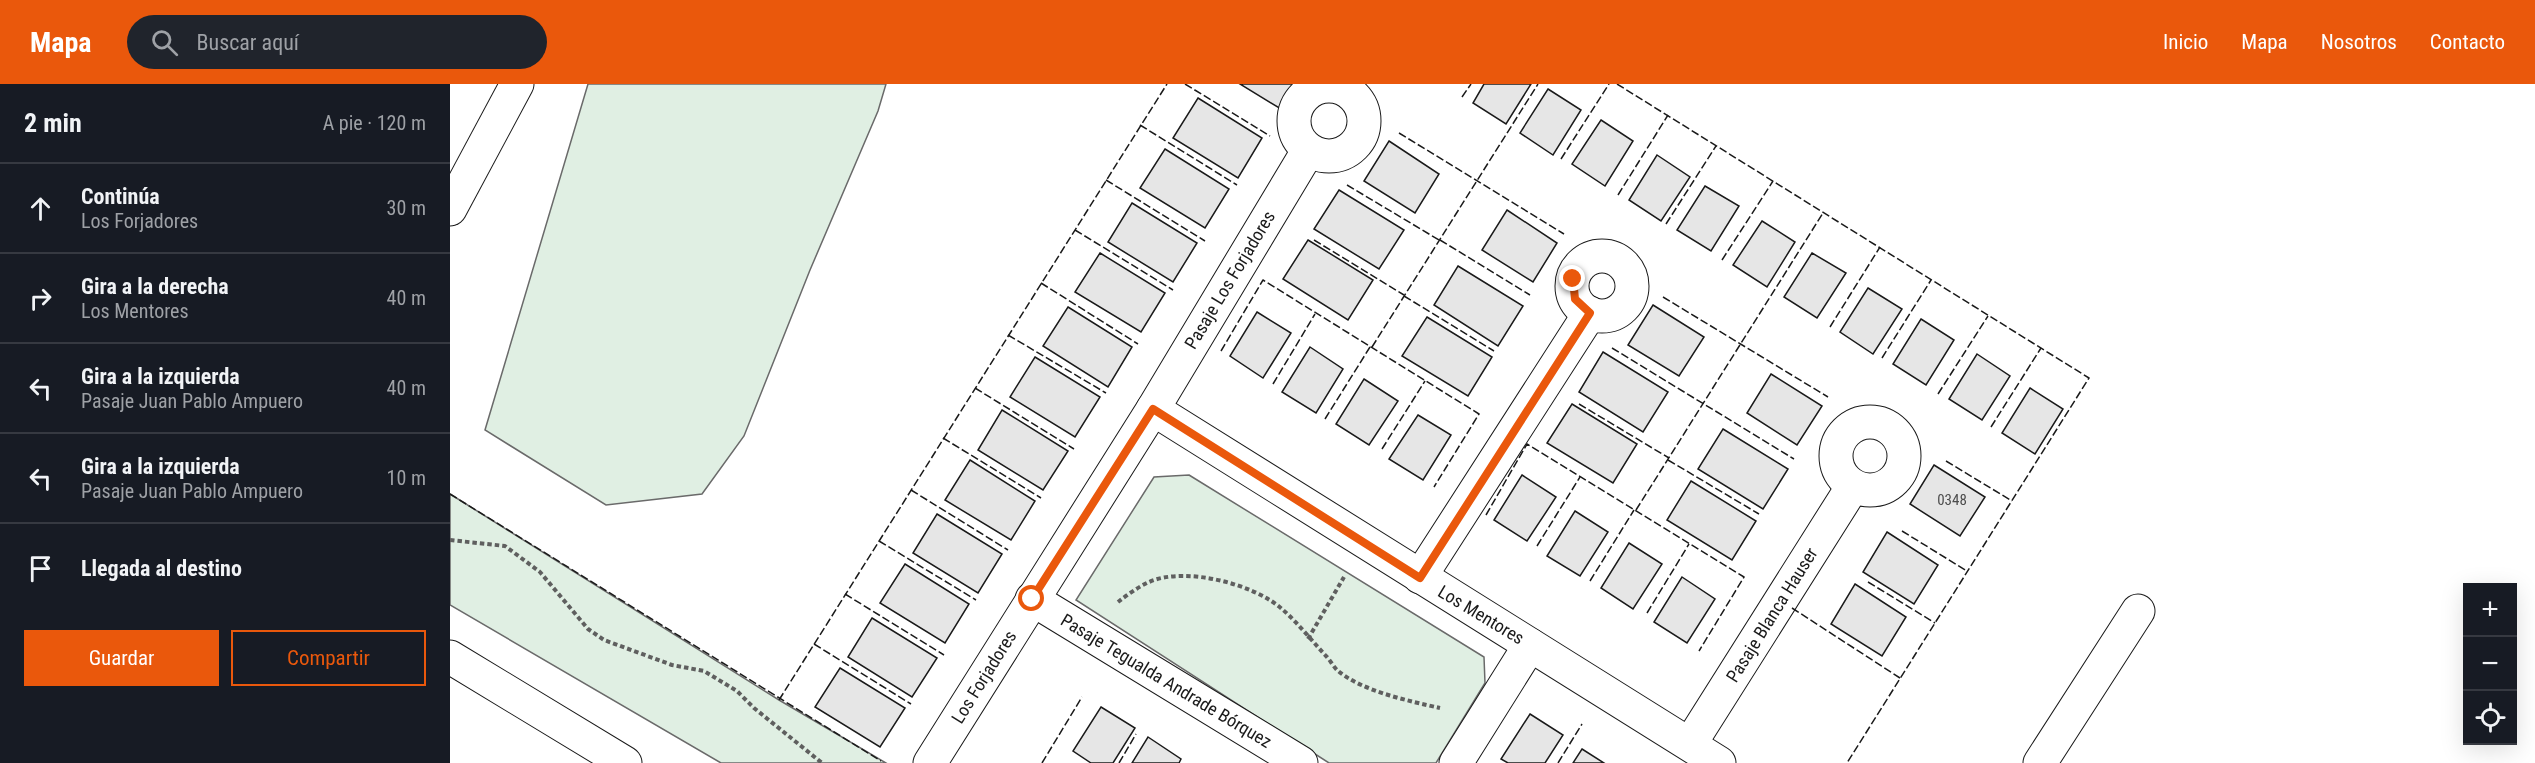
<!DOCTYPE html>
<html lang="es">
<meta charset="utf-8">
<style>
:root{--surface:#171b24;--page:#20242c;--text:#f1f3f6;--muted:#9ea1a6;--line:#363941;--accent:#ea580c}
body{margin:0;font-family:"Roboto Condensed",sans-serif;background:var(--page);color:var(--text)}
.controls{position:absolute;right:18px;bottom:18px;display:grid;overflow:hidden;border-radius:0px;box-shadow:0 6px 24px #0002}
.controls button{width:54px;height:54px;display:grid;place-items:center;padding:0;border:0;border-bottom:2px solid var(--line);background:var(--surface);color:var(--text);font:30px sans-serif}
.stop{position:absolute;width:18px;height:18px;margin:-14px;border:4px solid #ea580c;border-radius:50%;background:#fff}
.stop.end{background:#ea580c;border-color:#fff;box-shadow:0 2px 6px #0008}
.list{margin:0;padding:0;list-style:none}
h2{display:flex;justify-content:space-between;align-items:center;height:78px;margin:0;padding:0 24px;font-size:26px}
h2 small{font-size:20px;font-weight:400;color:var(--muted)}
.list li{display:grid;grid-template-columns:39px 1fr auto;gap:18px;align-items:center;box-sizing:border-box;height:90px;padding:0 24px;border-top:2px solid var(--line)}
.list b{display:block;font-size:22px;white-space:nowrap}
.list p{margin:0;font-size:20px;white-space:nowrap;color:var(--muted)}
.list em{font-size:20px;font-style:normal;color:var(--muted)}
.actions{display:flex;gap:12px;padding:18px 24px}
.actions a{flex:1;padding:14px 0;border:2px solid var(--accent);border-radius:0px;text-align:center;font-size:21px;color:var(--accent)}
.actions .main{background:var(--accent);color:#fff}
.icon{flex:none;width:33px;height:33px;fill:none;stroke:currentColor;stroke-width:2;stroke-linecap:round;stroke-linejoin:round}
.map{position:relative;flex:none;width:2085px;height:679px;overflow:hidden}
header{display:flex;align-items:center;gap:36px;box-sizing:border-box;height:84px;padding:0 30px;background:var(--accent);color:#fff}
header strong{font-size:28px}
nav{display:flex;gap:33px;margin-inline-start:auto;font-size:21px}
.search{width:420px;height:54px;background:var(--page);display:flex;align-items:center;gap:15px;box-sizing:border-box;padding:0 21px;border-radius:33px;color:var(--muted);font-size:22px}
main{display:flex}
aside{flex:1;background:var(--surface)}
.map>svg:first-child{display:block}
.green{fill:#e0efe3;stroke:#6a6a6a;stroke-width:1.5}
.building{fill:#e6e6e6;stroke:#1a1a1a;stroke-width:1.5}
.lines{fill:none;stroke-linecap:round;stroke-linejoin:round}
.minor-casing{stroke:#1a1a1a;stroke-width:35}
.path{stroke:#5f5f5f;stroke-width:4;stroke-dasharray:4.5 3;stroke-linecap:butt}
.minor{stroke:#fff;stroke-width:33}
.fence{stroke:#1a1a1a;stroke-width:1.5;stroke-dasharray:8 3;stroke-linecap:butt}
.route{stroke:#ea580c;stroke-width:8}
.labels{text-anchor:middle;stroke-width:4.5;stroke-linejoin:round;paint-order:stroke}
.number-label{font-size:15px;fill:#4d4d4d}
.street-label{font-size:18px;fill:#1a1a1a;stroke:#fff}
</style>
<header>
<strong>Mapa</strong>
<div class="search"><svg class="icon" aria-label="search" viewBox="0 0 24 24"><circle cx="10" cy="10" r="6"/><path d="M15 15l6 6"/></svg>Buscar aquí</div>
<nav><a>Inicio</a><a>Mapa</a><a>Nosotros</a><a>Contacto</a></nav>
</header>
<main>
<aside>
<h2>2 min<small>A pie · 120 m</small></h2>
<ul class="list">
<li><svg class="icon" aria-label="ahead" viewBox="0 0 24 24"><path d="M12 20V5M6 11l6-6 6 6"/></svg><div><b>Continúa</b><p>Los Forjadores</p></div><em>30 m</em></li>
<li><svg class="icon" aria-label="right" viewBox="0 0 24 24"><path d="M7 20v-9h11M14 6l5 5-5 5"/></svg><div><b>Gira a la derecha</b><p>Los Mentores</p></div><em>40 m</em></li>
<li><svg class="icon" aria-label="left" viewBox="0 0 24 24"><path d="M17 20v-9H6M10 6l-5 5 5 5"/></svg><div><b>Gira a la izquierda</b><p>Pasaje Juan Pablo Ampuero</p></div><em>40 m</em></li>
<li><svg class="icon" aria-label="left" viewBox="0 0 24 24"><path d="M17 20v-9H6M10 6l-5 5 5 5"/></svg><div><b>Gira a la izquierda</b><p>Pasaje Juan Pablo Ampuero</p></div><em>10 m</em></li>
<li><svg class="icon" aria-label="arrive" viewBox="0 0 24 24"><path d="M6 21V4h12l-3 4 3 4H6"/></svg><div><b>Llegada al destino</b></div></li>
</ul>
<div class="actions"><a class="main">Guardar</a><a>Compartir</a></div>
</aside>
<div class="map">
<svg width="2085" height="679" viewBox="0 0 2085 679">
<rect width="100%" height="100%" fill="#fff"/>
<g class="green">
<polygon points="138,0 436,0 428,27 360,186 294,352 252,410 156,421 35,346"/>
<polygon points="739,391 1034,573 1035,599 986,679 879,679 626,516 704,393"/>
<polygon points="0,410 329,616 436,679 271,679 0,521"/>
</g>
<g class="building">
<polygon points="790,0 847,0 831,25"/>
<polygon points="1034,0 1081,0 1056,40 1023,19"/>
<polygon points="1098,5 1131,26 1103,71 1070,49"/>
<polygon points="748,14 812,54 788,94 723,54"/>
<polygon points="1151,36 1183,57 1155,102 1122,80"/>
<polygon points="939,57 989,90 965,129 914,97"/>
<polygon points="715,65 779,105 755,144 690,104"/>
<polygon points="1207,71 1240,93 1211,137 1179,116"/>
<polygon points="1255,102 1289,122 1261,167 1227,146"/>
<polygon points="889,106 954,146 929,185 864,145"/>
<polygon points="682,119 747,159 723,198 658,158"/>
<polygon points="1057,126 1107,159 1083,198 1032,166"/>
<polygon points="1312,137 1345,158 1317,203 1283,181"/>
<polygon points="858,156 923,196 898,236 833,195"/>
<polygon points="650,169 715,209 691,248 625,208"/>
<polygon points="1362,169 1396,189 1367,234 1334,213"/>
<polygon points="1008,182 1073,222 1048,262 984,221"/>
<polygon points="1418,204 1452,225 1423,270 1390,248"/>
<polygon points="1203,221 1254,253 1229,292 1178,261"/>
<polygon points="618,223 682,263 658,303 593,262"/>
<polygon points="807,228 841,249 813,294 780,272"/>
<polygon points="977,233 1042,273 1018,312 952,272"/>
<polygon points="1471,235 1504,256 1476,301 1443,280"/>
<polygon points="860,263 893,285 866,329 832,308"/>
<polygon points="1153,268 1218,308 1193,348 1129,308"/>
<polygon points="1527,270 1560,292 1532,336 1499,315"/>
<polygon points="585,273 650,313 625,353 560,313"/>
<polygon points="1321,290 1372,322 1347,361 1297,329"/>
<polygon points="914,295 948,317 919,361 886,340"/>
<polygon points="1580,304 1613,325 1585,370 1552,349"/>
<polygon points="1122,320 1187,360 1163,399 1097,359"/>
<polygon points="552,326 618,367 593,406 528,366"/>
<polygon points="968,331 1001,351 973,396 939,375"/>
<polygon points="1273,345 1338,385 1313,425 1248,385"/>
<polygon points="520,376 585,417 561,456 495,416"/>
<polygon points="1484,381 1535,413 1510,452 1460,420"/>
<polygon points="1072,391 1106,413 1077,457 1044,436"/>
<polygon points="1241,397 1306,437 1282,476 1217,436"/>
<polygon points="1125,427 1158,448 1130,492 1097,472"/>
<polygon points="487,430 552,470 528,509 463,469"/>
<polygon points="1437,448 1488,481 1464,520 1413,488"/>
<polygon points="1179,459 1212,480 1183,525 1151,504"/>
<polygon points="455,480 519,520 495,559 430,519"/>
<polygon points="1232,493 1265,515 1237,559 1204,538"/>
<polygon points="1405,500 1456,533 1432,572 1381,540"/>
<polygon points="422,534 487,574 462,613 398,573"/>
<polygon points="390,584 455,624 430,663 365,623"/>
<polygon points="651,623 685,644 663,679 641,679 623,667"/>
<polygon points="1080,630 1113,651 1095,679 1058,679 1051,675"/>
<polygon points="698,653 731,675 729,679 682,679"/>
<polygon points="1132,665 1154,679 1123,679"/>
</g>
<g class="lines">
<defs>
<g id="minor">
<circle cx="879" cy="37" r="35"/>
<polyline points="0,125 67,0"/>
<circle cx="1152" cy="202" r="30"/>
<polyline points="703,325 1269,679"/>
<circle cx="1420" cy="372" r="34"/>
<polyline points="970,493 1140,229"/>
<polyline points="582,515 851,679"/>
<polyline points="0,573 175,679"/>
<polyline points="1240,660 1403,402"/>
<polyline points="480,679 703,325 858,67"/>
<polyline points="1006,679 1080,561"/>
<polyline points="1590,679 1688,527"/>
</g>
</defs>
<use href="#minor" class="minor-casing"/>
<g class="path">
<polyline points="0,456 55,462 90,488 138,545 154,556 222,581 254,587 287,607 304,624 372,679"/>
<path d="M668 518C677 511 688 503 699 498 735 482 804 500 832 525 848 539 862 557 876 572 880 576 883 582 887 586 911 607 959 617 990 624"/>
<polyline points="858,555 894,493"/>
</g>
<use href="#minor" class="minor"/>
<g class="fence">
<polyline points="735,0 820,52"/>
<polyline points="1167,0 1639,294 1397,679"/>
<polyline points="1012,13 1021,0"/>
<polyline points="690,41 787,101"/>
<polyline points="949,49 1114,150"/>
<polyline points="1111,75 1159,0"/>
<polyline points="656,96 755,157"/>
<polyline points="897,101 989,156"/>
<polyline points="1168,111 1218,31"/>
<polyline points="1216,140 1266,62"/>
<polyline points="625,146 723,206"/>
<polyline points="864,156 954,211"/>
<polyline points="990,156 1080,211"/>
<polyline points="1272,176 1323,97"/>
<polyline points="591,199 688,260"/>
<polyline points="954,212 1044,267"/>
<polyline points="1213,213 1378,313"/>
<polyline points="1380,243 1430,163"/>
<polyline points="558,251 656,309"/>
<polyline points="922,263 1088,0"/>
<polyline points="1162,264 1344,375"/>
<polyline points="771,267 813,196 1029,330 984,403"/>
<polyline points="1432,274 1481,196"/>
<polyline points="823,300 865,230"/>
<polyline points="525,304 624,365"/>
<polyline points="1488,310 1538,232"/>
<polyline points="1129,320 1219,374"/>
<polyline points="875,335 920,263"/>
<polyline points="1541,343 1591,264"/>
<polyline points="493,354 591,414"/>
<polyline points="932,365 975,297"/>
<polyline points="1218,376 1309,430"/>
<polyline points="1496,377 1562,417"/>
<polyline points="461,406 558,466"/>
<polyline points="0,410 431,677"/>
<polyline points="1186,426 1373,129"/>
<polyline points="1036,431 1077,360 1294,493 1249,567"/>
<polyline points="1452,447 1517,487"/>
<polyline points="429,457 526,516"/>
<polyline points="1087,462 1130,393"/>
<polyline points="1140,497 1184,426"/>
<polyline points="1418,498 1485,539"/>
<polyline points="395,510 494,571"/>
<polyline points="1342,524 1450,594"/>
<polyline points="1197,529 1239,460"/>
<polyline points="364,560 461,620"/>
<polyline points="329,616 717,0"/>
<polyline points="592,679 632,613"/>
<polyline points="669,679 686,650"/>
<polyline points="1108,679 1132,640"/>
</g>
</g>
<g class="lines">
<polyline class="route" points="582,515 703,325 970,494 1140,229 1125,215 1123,195"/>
</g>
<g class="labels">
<g class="number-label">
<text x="1502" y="421">0348</text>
</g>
<g class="street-label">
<text transform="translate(780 196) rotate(-59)" y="6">Pasaje Los Forjadores</text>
<text transform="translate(1031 531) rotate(31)" y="6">Los Mentores</text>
<text transform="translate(1322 531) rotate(-58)" y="6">Pasaje Blanca Hauser</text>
<text transform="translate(534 593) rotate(-58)" y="6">Los Forjadores</text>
<text transform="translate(716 597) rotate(31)" y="6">Pasaje Tegualda Andrade Bórquez</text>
</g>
</g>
</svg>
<div class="controls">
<button>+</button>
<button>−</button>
<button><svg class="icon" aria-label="locate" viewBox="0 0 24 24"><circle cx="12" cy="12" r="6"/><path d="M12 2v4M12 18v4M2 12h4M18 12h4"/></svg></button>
</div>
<div class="stop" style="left:582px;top:515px"></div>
<div class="stop end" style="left:1123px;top:195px"></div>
</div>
</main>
